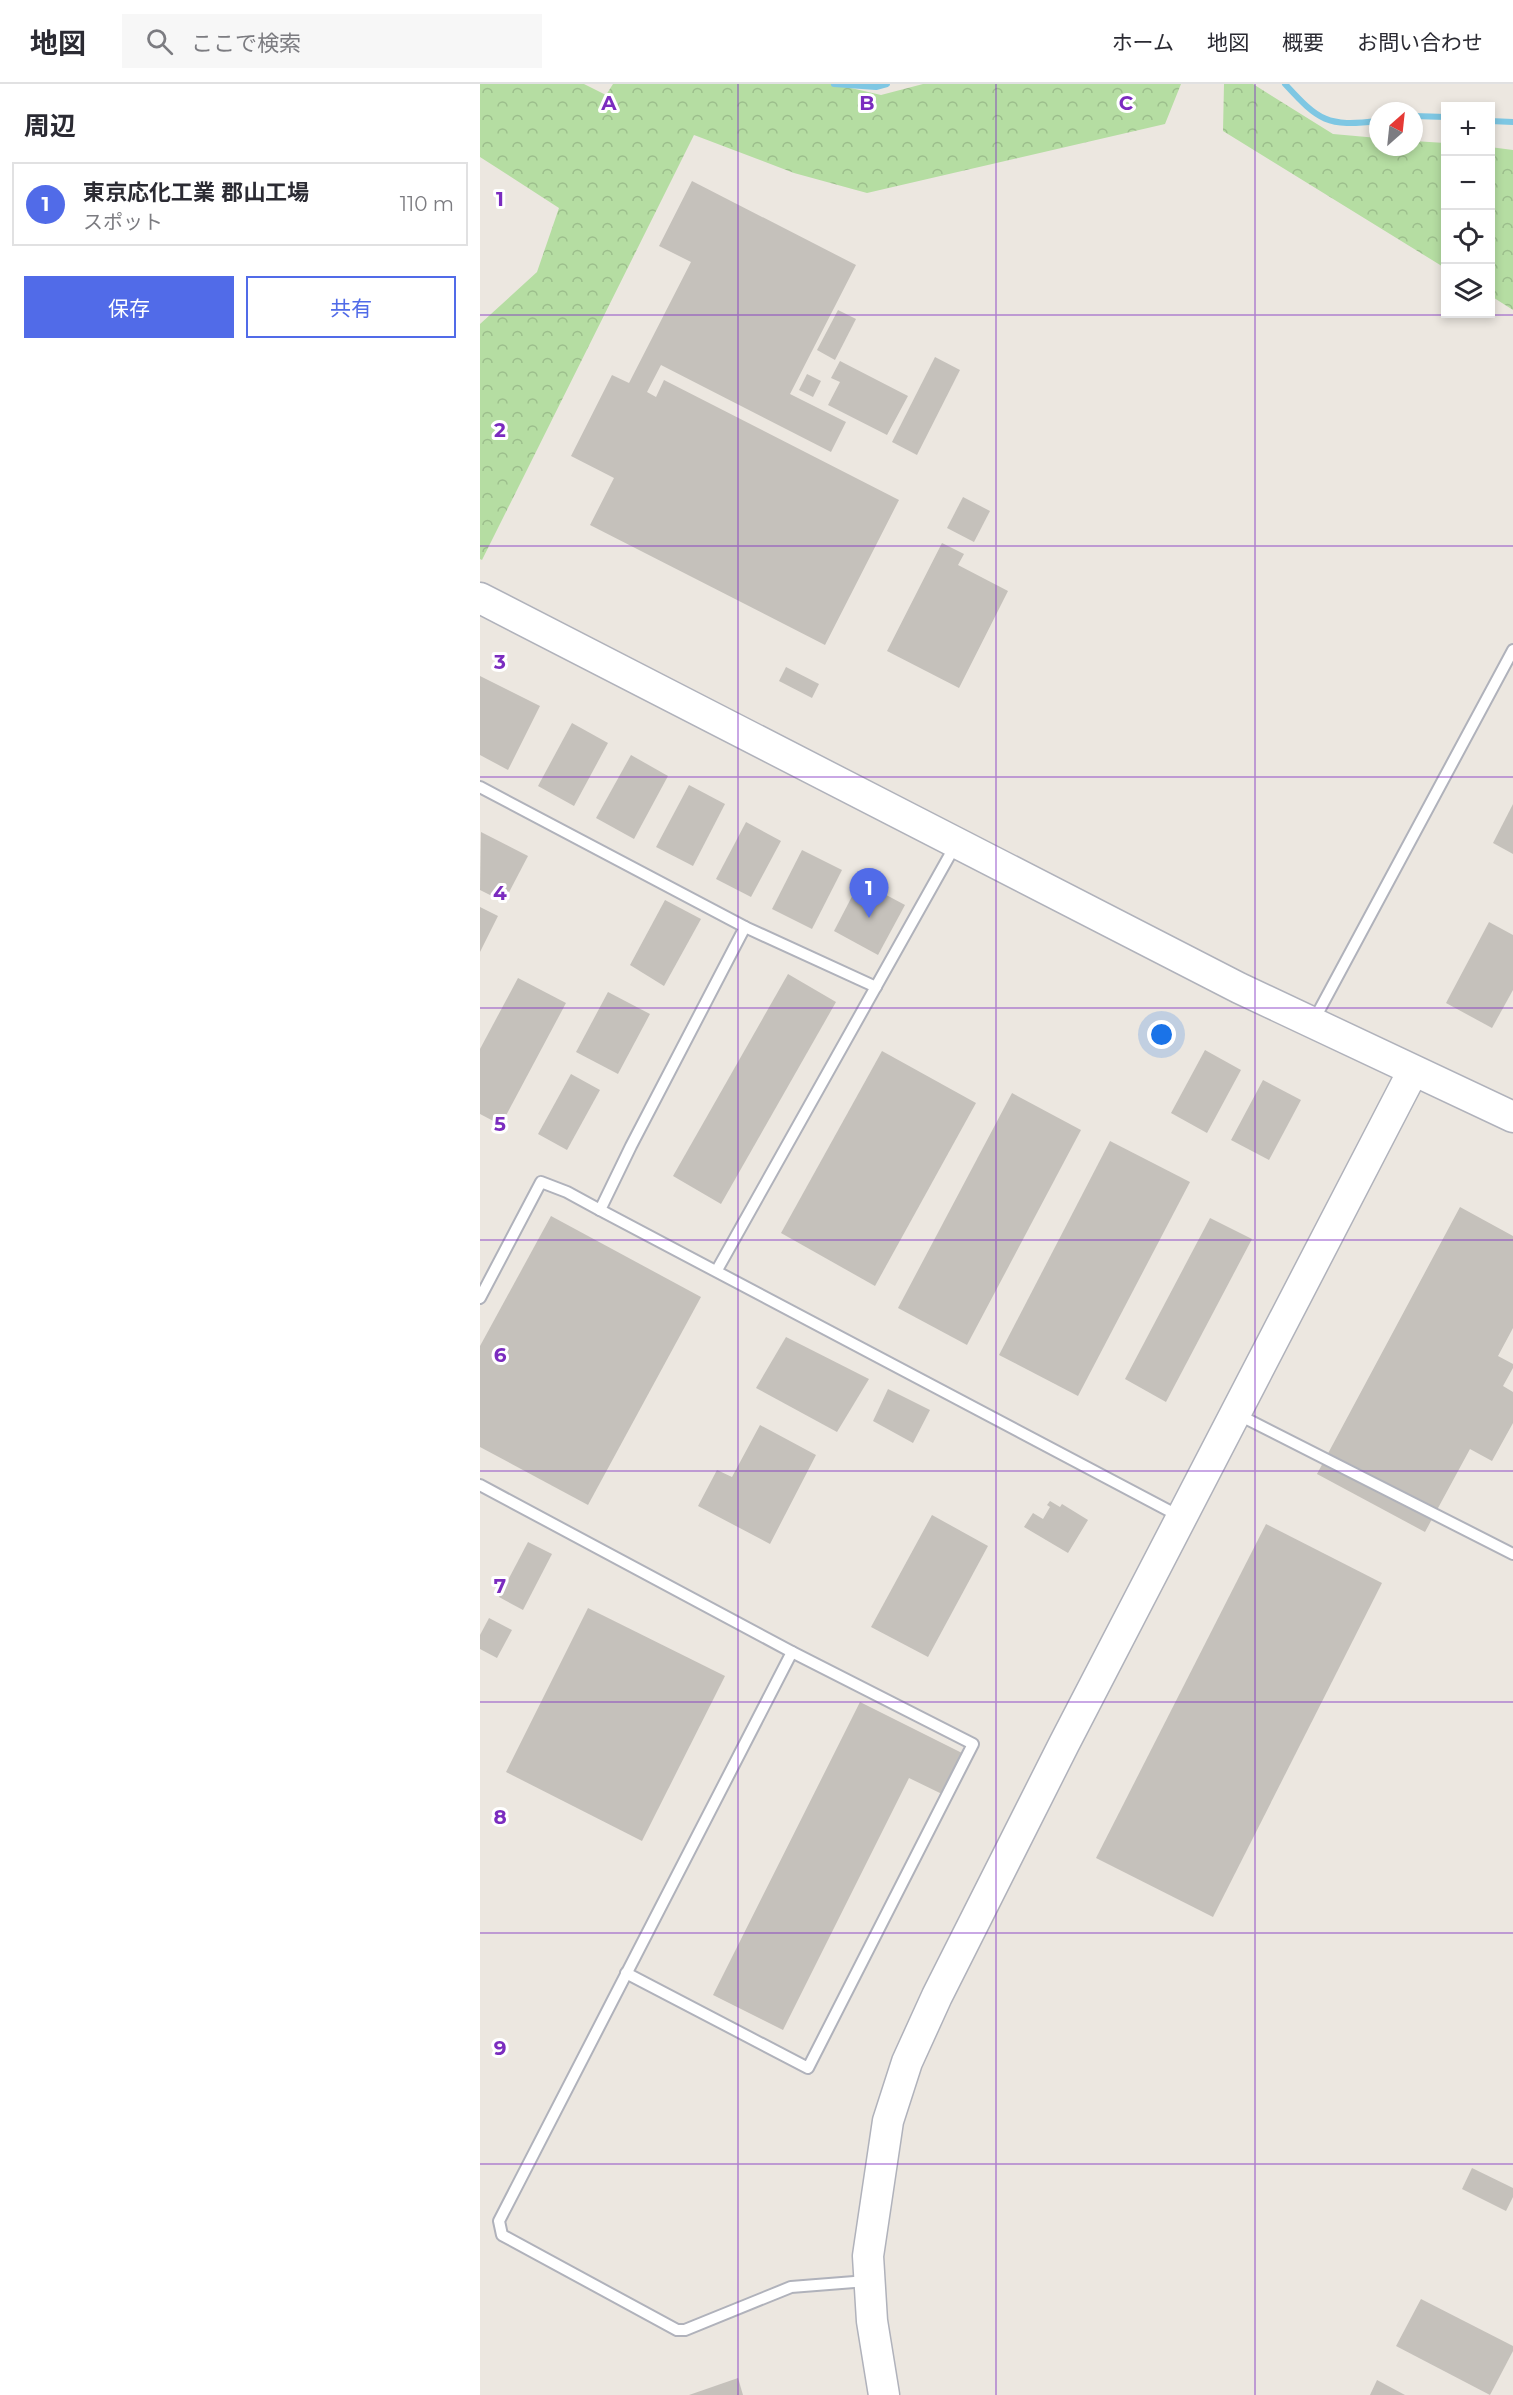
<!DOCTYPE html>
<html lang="ja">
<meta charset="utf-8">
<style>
:root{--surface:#fff;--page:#f7f7f7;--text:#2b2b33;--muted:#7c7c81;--line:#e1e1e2;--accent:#516be8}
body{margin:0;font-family:Montserrat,"Noto Sans JP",sans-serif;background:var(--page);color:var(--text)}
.controls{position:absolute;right:18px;top:18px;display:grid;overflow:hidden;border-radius:0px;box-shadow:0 3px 9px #0003}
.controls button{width:54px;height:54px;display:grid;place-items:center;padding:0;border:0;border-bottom:2px solid var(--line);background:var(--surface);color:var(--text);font:30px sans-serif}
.compass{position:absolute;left:889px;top:18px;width:54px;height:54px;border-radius:50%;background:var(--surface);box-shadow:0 3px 9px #0003;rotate:27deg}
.you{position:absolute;left:682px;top:951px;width:21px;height:21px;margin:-15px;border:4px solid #fff;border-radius:50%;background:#1a73e8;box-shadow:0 0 0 9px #1a73e833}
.badge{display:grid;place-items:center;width:39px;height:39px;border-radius:50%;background:var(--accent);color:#fff;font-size:20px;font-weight:700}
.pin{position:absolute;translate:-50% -50px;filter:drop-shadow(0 2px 3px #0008)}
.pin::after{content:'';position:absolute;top:32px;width:21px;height:18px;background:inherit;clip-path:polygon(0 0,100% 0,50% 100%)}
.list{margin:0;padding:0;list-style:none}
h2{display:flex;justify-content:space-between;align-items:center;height:78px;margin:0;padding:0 24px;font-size:26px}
h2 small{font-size:20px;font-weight:400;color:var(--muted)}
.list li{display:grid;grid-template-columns:39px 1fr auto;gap:18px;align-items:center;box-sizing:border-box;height:84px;margin:0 12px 12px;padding:0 12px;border:2px solid var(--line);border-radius:0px}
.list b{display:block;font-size:22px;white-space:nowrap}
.list p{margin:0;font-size:20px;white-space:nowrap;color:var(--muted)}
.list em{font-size:20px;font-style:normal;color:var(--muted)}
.actions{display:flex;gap:12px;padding:18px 24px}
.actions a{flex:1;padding:14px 0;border:2px solid var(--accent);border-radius:0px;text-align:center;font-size:21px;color:var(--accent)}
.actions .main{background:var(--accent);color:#fff}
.icon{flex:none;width:33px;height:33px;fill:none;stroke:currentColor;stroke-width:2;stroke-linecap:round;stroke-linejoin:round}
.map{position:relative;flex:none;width:1033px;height:2311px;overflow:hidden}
header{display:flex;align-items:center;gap:36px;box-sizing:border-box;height:84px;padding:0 30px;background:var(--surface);border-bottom:2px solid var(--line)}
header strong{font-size:28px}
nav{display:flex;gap:33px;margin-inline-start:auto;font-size:21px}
.search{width:420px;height:54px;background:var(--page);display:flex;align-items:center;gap:15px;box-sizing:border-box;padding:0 21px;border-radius:0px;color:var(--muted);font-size:22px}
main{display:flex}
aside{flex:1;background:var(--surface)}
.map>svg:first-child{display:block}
.forest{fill:url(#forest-crowns)}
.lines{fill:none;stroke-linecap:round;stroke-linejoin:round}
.stream{stroke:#7ec7e3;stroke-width:6}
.building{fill:#c5c1bb}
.lane-casing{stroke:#b0b2bb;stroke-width:14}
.secondary-casing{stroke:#b0b2bb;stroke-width:33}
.lane{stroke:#fff;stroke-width:10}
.secondary{stroke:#fff;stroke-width:30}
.grid{fill:none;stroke:#7b2cbf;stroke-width:1.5;stroke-opacity:0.55}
.grid-label{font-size:20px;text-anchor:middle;font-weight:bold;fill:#7b2cbf;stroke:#fff;stroke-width:6;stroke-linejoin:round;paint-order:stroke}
</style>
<header>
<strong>地図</strong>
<div class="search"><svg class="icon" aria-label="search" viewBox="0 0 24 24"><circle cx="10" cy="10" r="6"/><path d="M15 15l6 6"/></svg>ここで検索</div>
<nav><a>ホーム</a><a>地図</a><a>概要</a><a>お問い合わせ</a></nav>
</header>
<main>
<aside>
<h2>周辺<small></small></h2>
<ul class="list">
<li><span class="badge">1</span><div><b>東京応化工業 郡山工場</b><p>スポット</p></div><em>110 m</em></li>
</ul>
<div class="actions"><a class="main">保存</a><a>共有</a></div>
</aside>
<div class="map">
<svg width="1033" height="2311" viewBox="0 0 1033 2311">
<defs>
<pattern id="forest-crowns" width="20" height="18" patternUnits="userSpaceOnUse" patternTransform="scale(1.5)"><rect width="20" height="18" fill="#b5dda2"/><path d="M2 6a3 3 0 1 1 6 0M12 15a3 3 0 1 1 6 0" fill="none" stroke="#9cbe8c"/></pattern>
</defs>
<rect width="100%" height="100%" fill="#ece7e0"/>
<g class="forest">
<polygon points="0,0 104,0 126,11 133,0 354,0 401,11 443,0 701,0 685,40 387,109 314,89 214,51 2,476 0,475 0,240 57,188 79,124 0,73"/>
<polygon points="744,0 773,0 853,50 898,54 898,63 934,63 934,57 965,59 965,184 743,47"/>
<polygon points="1010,63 1033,66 1033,226 1011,212"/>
</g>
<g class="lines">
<g class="stream">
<polyline points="354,0 396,3 407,0"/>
<path d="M805 0C839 37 847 43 898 37"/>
<polyline points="934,32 966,33"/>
<polyline points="1010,37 1033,38"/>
</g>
</g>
<g class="building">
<polygon points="212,97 376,181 310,310 366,338 351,368 181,281 167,308 176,313 184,296 419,416 345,561 110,441 134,394 91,372 132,291 149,299 211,178 179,162"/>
<polygon points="358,226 376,235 355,276 337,266"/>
<polygon points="455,273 480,286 437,371 412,358"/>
<polygon points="360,277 428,312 407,351 348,321 360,298 351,294"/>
<polygon points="327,290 341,297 333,313 319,306"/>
<polygon points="483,413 510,427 494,458 467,444"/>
<polygon points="462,459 484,470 478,481 528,507 479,604 407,567"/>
<polygon points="306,583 339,600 332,614 299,597"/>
<polygon points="0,592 60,622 28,686 0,671"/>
<polygon points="92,639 128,659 94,722 58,702"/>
<polygon points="151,671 188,692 154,755 116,734"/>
<polygon points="209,701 245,720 213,782 176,763"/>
<polygon points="1033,720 1033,770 1013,759"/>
<polygon points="266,738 301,757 271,813 236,795"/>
<polygon points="1,748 48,772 24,818 0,806"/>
<polygon points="322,766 362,786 332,845 292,825"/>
<polygon points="380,797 425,821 398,871 354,847"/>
<polygon points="185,816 221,835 184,902 150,881"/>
<polygon points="0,823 18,832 0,868"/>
<polygon points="1009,838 1033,851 1033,906 1012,944 966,919"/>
<polygon points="308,890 356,918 241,1120 193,1092"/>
<polygon points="38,894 86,919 21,1041 0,1030 0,965"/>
<polygon points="128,908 170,930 138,990 96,968"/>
<polygon points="725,966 761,986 727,1049 691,1029"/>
<polygon points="402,967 496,1019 395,1202 301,1149"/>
<polygon points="91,990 120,1006 87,1066 58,1050"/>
<polygon points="783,996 821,1016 789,1076 751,1056"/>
<polygon points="532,1009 601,1046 487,1261 418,1224"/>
<polygon points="630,1057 710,1098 598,1312 519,1271"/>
<polygon points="980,1123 1033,1152 1033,1244 1018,1272 1033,1280 1033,1284 1023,1302 1033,1308 1033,1339 1012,1377 990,1365 945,1448 837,1390"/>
<polygon points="71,1132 221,1213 108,1421 0,1363 0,1262"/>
<polygon points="730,1134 772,1155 686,1318 645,1295"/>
<polygon points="306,1253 389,1295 357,1348 276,1304"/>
<polygon points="408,1305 450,1326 433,1359 393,1337"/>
<polygon points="280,1341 336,1371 290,1460 218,1422 237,1386 252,1393"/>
<polygon points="570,1417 580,1423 582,1420 608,1436 588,1469 544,1443 553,1429 563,1435 570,1423 567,1421"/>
<polygon points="452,1431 508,1462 448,1573 391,1543"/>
<polygon points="786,1440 902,1499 733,1833 616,1774"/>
<polygon points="48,1458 72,1470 43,1526 19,1513"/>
<polygon points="108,1524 245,1592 162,1757 26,1688"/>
<polygon points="9,1534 32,1546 17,1574 0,1565 0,1551"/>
<polygon points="380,1618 482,1669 462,1710 429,1694 303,1946 233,1911"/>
<polygon points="992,2084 1033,2104 1033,2113 1026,2127 982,2105"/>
<polygon points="941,2215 1033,2262 1033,2267 1010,2311 916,2262"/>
<polygon points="258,2294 263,2311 209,2311"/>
<polygon points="897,2296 925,2311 890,2311"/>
</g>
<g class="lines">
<defs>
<g id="lane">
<polyline points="0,703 265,843 396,903"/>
<polyline points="265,843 151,1062 120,1126 699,1432"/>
<polyline points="834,936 1033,566"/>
<polyline points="237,1186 476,760"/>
<polyline points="0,1214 61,1098 87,1108 120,1126"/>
<polyline points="757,1330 1033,1470"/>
<polyline points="0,1401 312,1568 493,1660 328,1984 146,1889"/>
<polyline points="312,1568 19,2137 22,2151 197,2246 205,2246 311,2203 387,2197"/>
</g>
<g id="secondary">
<polyline points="0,514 759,904 1033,1033"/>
<polyline points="404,2311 392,2237 388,2172 408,2037 427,1978 457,1912 584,1660 933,987"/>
</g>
</defs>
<use href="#lane" class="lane-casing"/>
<use href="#secondary" class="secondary-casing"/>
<use href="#lane" class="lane"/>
<use href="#secondary" class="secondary"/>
</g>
<path class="grid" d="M258 0V2311M516 0V2311M775 0V2311M0 231H1033M0 462H1033M0 693H1033M0 924H1033M0 1156H1033M0 1387H1033M0 1618H1033M0 1849H1033M0 2080H1033"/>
<g class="grid-label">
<text x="129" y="26">A</text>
<text x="387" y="26">B</text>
<text x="646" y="26">C</text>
<text x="20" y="122">1</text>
<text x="20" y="353">2</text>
<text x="20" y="585">3</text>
<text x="20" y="816">4</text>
<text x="20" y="1047">5</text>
<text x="20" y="1278">6</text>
<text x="20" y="1509">7</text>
<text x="20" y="1740">8</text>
<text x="20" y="1971">9</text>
</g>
</svg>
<div class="controls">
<button>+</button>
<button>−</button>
<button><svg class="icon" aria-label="locate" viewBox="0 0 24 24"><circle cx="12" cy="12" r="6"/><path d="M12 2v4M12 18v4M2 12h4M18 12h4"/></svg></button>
<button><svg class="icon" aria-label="layers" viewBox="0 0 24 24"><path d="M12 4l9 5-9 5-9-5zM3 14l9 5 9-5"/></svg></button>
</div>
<svg class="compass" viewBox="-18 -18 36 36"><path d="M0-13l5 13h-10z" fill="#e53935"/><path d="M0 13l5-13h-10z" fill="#7c7c81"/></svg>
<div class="you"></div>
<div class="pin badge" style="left:389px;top:834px">1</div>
</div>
</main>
